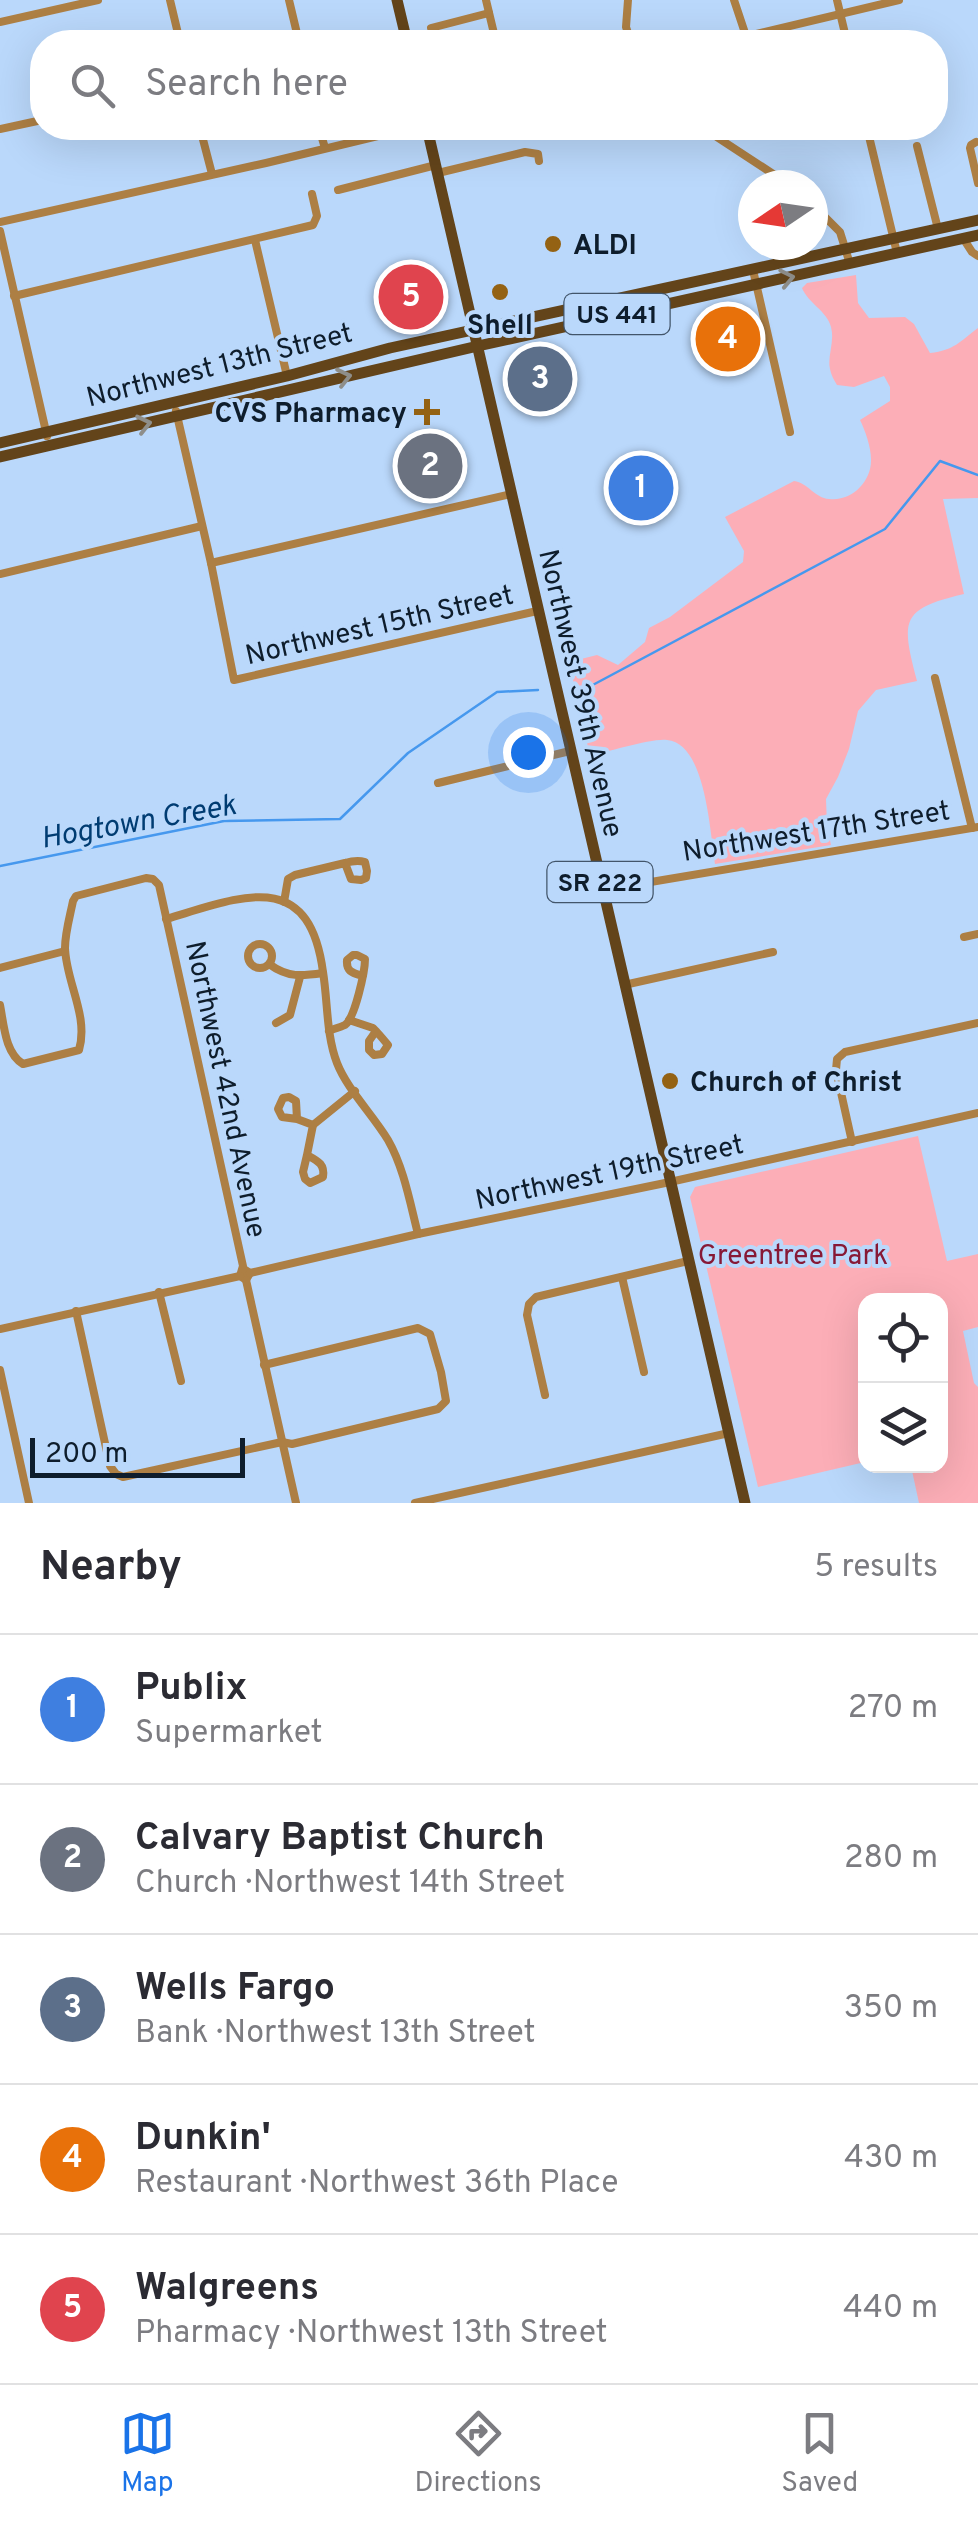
<!DOCTYPE html>
<meta charset="utf-8">
<style>
:root{--surface:#fff;--page:#f7f7f7;--text:#2b2b33;--muted:#7c7c81;--line:#e1e1e2;--accent:#1a73e8}
body{margin:0;font-family:Overpass,sans-serif;background:var(--page);color:var(--text)}
.controls{position:absolute;right:30px;bottom:30px;display:grid;overflow:hidden;border-radius:20px;box-shadow:0 10px 40px #0002}
.controls button{width:90px;height:90px;display:grid;place-items:center;padding:0;border:0;border-bottom:2px solid var(--line);background:var(--surface);color:var(--text);font:50px sans-serif}
.compass{position:absolute;left:738px;top:170px;width:90px;height:90px;border-radius:50%;background:var(--surface);box-shadow:0 10px 40px #0002;rotate:257deg}
.scale{position:absolute;left:30px;bottom:25px;width:215px;box-sizing:border-box;padding-left:10px;border:5px solid #0e1d2c;border-top:0;font-size:28px;line-height:35px;white-space:nowrap;color:#0e1d2c;-webkit-text-stroke:8px #bad8fb;paint-order:stroke}
.you{position:absolute;left:528px;top:752px;width:35px;height:35px;margin:-25px;border:8px solid #fff;border-radius:50%;background:#1a73e8;box-shadow:0 0 0 15px #1a73e833}
.badge{display:grid;place-items:center;width:65px;height:65px;border-radius:50%;background:var(--accent);color:#fff;font-size:32px;font-weight:700}
.pin{position:absolute;translate:-50% -50%;border:5px solid #fff;box-shadow:0 2px 10px #0006}
.list{margin:0;padding:0;list-style:none}
h2{display:flex;justify-content:space-between;align-items:center;height:130px;margin:0;padding:0 40px;font-size:42px}
h2 small{font-size:32px;font-weight:400;color:var(--muted)}
.list li{display:grid;grid-template-columns:65px 1fr auto;gap:30px;align-items:center;box-sizing:border-box;height:150px;padding:0 40px;border-top:2px solid var(--line)}
.list b{display:block;font-size:38px;white-space:nowrap}
.list p{margin:0;font-size:32px;white-space:nowrap;color:var(--muted)}
.list em{font-size:32px;font-style:normal;color:var(--muted)}
.icon{flex:none;width:55px;height:55px;fill:none;stroke:currentColor;stroke-width:2;stroke-linecap:round;stroke-linejoin:round}
.map{position:relative;flex:none;width:978px;height:1503px;overflow:hidden}
.search{position:absolute;background:var(--surface);box-shadow:0 10px 40px #0002;left:30px;right:30px;top:30px;height:110px;display:flex;align-items:center;gap:25px;box-sizing:border-box;padding:0 35px;border-radius:40px;color:var(--muted);font-size:38px}
.sheet{height:880px;background:var(--surface)}
nav{display:flex;justify-content:space-around;align-items:center;box-sizing:border-box;height:140px;border-top:2px solid var(--line);background:var(--surface);font-size:28px;color:var(--muted)}
nav a{display:grid;justify-items:center;gap:5px}
nav .on{color:var(--accent)}
.map>svg:first-child{display:block}
.green{fill:#fcaeb7}
.lines{fill:none;stroke-linecap:round;stroke-linejoin:round}
.stream{stroke:#4698ee;stroke-width:2.5}
.street{stroke:#ad7f44;stroke-width:8}
.primary{stroke:#63441a;stroke-width:11}
.oneway{stroke:#8e8e8a}
.poi-dot{fill:#946213;stroke:#bad8fb;stroke-width:4}
.labels{text-anchor:middle;stroke-width:8;stroke-linejoin:round;paint-order:stroke}
.shield{fill:#bad8fb;stroke:#42556a;stroke-width:2.5}
.shield-label{font-size:25px;font-weight:bold;fill:#0e1d2c}
.poi-label{font-size:28px;font-weight:bold;fill:#0e1d2c;stroke:#bad8fb;text-anchor:start}
.street-label{font-size:28px;fill:#0e1d2c;stroke:#bad8fb}
.park-label{font-size:28px;fill:#871936;stroke:#bad8fb}
.water-label{font-size:30px;font-style:italic;fill:#003c72;stroke:#bad8fb}
</style>
<div class="map">
<svg width="978" height="1503" viewBox="0 0 978 1503">
<rect width="100%" height="100%" fill="#bad8fb"/>
<g class="green">
<path d="M856 275 858 303 869 318 905 317 914 324 930 353C955 350 959 342 978 328V498L943 499 964 594C900 609 901 620 917 681L876 690 858 711 849 749 838 777 826 799 827 826 831 845 715 864C710 833 706 743 667 740 652 738 607 752 590 756L569 662 597 655 618 665 645 642 649 628 670 617 743 562 744 551 725 517 794 481C808 483 815 498 829 499 852 502 872 481 871 459 871 447 865 430 860 420L890 401V387L884 376 854 387 837 385C834 380 831 375 830 369 827 356 835 342 831 327 827 311 808 303 802 288L807 283Z"/>
<polygon points="918,1136 947,1261 978,1254 978,1327 963,1331 974,1383 978,1387 978,1503 919,1503 911,1466 940,1466 940,1300 866,1300 865,1462 758,1487 690,1197 695,1187"/>
</g>
<g class="lines">
<g class="stream">
<polyline points="573,688 589,687 885,529 940,461 978,475"/>
<polyline points="0,866 224,821 340,819 408,753 497,692 538,690"/>
</g>
<g class="street">
<polyline points="170,0 180,42"/>
<polyline points="289,0 299,42"/>
<polyline points="486,0 496,42"/>
<polyline points="628,0 626,27 631,42"/>
<polyline points="734,0 746,36"/>
<polyline points="837,0 847,42"/>
<polyline points="0,22 98,0"/>
<polyline points="431,28 489,13"/>
<polyline points="723,42 899,0"/>
<polyline points="200,128 212,174"/>
<polyline points="319,128 325,148"/>
<polyline points="703,128 790,185"/>
<polyline points="867,128 897,253"/>
<polyline points="0,129 42,120"/>
<polyline points="976,142 971,145 970,148 978,183"/>
<polyline points="917,146 938,229"/>
<polyline points="438,173 525,152 538,154 539,161"/>
<polyline points="338,190 436,165"/>
<polyline points="813,205 840,232 850,264"/>
<polyline points="0,222 266,163 411,128"/>
<polyline points="0,231 47,436"/>
<polyline points="963,238 972,252 978,256"/>
<polyline points="255,240 287,376"/>
<polyline points="753,270 790,432"/>
<polyline points="14,296 313,225 317,216 312,194"/>
<polyline points="176,411 211,563 234,680 537,611"/>
<polyline points="211,563 511,494"/>
<polyline points="0,574 202,526"/>
<polyline points="935,678 972,828"/>
<polyline points="438,783 570,751"/>
<polyline points="603,890 978,827"/>
<path d="M284 902 288 879 295 875 345 863C352 861 358 860 365 862L367 871 366 878 361 880 351 879 345 863"/>
<path d="M166 919C241 897 309 866 323 972 328 1003 326 1034 337 1063 347 1089 373 1115 388 1140 404 1168 410 1203 418 1234"/>
<polyline points="964,937 978,934"/>
<circle cx="260" cy="956" r="12"/>
<path d="M269 964C288 978 302 976 323 973"/>
<polyline points="0,968 65,951"/>
<polyline points="624,985 773,952"/>
<path d="M0 1005C4 1025 5 1053 23 1064L79 1050C89 1016 66 982 65 948 65 933 70 916 73 901L76 896 146 878 153 879 159 885 243 1266 240 1276 246 1280 250 1273 244 1269"/>
<path d="M349 1020 373 1028C379 1034 383 1039 388 1045L382 1054 374 1055 369 1050V1041L376 1031"/>
<polyline points="276,1023 290,1015 300,977"/>
<path d="M329 1031C330 1030 344 1026 345 1025 355 1018 365 971 365 959L357 955H353L347 960C346 972 353 973 363 976"/>
<path d="M297 1119 282 1117 278 1109 283 1098 289 1097 296 1101 297 1119 313 1125 307 1155C318 1161 325 1164 323 1177L310 1183 305 1179 303 1172 307 1155"/>
<polyline points="313,1125 355,1091"/>
<polyline points="852,1142 836,1070 837,1059 845,1052 978,1023"/>
<polyline points="250,1273 418,1234 670,1182 978,1113"/>
<polyline points="622,1277 644,1372"/>
<polyline points="246,1280 296,1503"/>
<polyline points="159,1292 181,1381"/>
<polyline points="76,1311 110,1466 116,1474 123,1477 282,1442 292,1444 438,1409 446,1401 441,1372 430,1334 418,1328 264,1365"/>
<polyline points="0,1329 240,1276"/>
<polyline points="0,1370 29,1503"/>
<polyline points="545,1395 527,1315 529,1304 536,1297 688,1261"/>
<polyline points="415,1503 729,1433"/>
</g>
<g class="primary">
<polyline points="397,0 407,42"/>
<polyline points="427,128 745,1503"/>
<polyline points="0,443 287,376 390,348 978,220"/>
<polyline points="0,457 478,346 978,235"/>
</g>
</g>
<defs><path id="oneway-chevron" d="M-2-3.5L2.5 0L-2 3.5" fill="none" stroke-width="1.6" stroke-linecap="round" stroke-linejoin="round" transform="scale(2.5)"/></defs>
<g class="oneway">
<use href="#oneway-chevron" transform="translate(787 278) rotate(-12)"/>
<use href="#oneway-chevron" transform="translate(344 377) rotate(-13)"/>
<use href="#oneway-chevron" transform="translate(144 424) rotate(-13)"/>
</g>
<g class="poi-dot">
<circle cx="553" cy="244" r="10"/>
<circle cx="500" cy="292" r="10"/>
<path d="M422 397h10v10h10v10h-10v10h-10v-10h-10v-10h10z"/>
<circle cx="670" cy="1081" r="10"/>
</g>
<g class="labels">
<g class="shield">
<rect x="564.5" y="294" width="105" height="40" rx="8"/>
<rect x="547.5" y="862" width="105" height="40" rx="8"/>
</g>
<g class="shield-label">
<text x="617" y="323">US 441</text>
<text x="600" y="891">SR 222</text>
</g>
<g class="poi-label">
<text x="573" y="254">ALDI</text>
<text x="500" y="334" text-anchor="middle">Shell</text>
<text x="407" y="422" text-anchor="end">CVS Pharmacy</text>
<text x="690" y="1091">Church of Christ</text>
</g>
<g class="street-label">
<text transform="translate(219 364) rotate(-14)" y="10">Northwest 13th Street</text>
<text transform="translate(379 624) rotate(-13)" y="10">Northwest 15th Street</text>
<text transform="translate(582 693) rotate(77)" y="10">Northwest 39th Avenue</text>
<text transform="translate(816 830) rotate(-9)" y="10">Northwest 17th Street</text>
<text transform="translate(227 1089) rotate(78)" y="10">Northwest 42nd Avenue</text>
<text transform="translate(609 1171) rotate(-12)" y="10">Northwest 19th Street</text>
</g>
<g class="park-label">
<text x="793" y="1264">Greentree Park</text>
</g>
<g class="water-label">
<text transform="translate(138 821) rotate(-10)" y="10">Hogtown Creek</text>
</g>
</g>
</svg>
<div class="controls">
<button><svg class="icon" aria-label="locate" viewBox="0 0 24 24"><circle cx="12" cy="12" r="6"/><path d="M12 2v4M12 18v4M2 12h4M18 12h4"/></svg></button>
<button><svg class="icon" aria-label="layers" viewBox="0 0 24 24"><path d="M12 4l9 5-9 5-9-5zM3 14l9 5 9-5"/></svg></button>
</div>
<svg class="compass" viewBox="-18 -18 36 36"><path d="M0-13l5 13h-10z" fill="#e53935"/><path d="M0 13l5-13h-10z" fill="#7c7c81"/></svg>
<div class="scale">200 m</div>
<div class="you"></div>
<div class="pin badge" style="left:641px;top:488px;background:#3f7fe0">1</div>
<div class="pin badge" style="left:430px;top:466px;background:#6b7280">2</div>
<div class="pin badge" style="left:540px;top:379px;background:#5c6f8a">3</div>
<div class="pin badge" style="left:728px;top:339px;background:#e8710a">4</div>
<div class="pin badge" style="left:411px;top:297px;background:#e0444e">5</div>
<div class="search"><svg class="icon" aria-label="search" viewBox="0 0 24 24"><circle cx="10" cy="10" r="6"/><path d="M15 15l6 6"/></svg>Search here</div>
</div>
<section class="sheet">
<h2>Nearby<small>5 results</small></h2>
<ul class="list">
<li><span class="badge" style="background:#3f7fe0">1</span><div><b>Publix</b><p>Supermarket</p></div><em>270 m</em></li>
<li><span class="badge" style="background:#6b7280">2</span><div><b>Calvary Baptist Church</b><p>Church · Northwest 14th Street</p></div><em>280 m</em></li>
<li><span class="badge" style="background:#5c6f8a">3</span><div><b>Wells Fargo</b><p>Bank · Northwest 13th Street</p></div><em>350 m</em></li>
<li><span class="badge" style="background:#e8710a">4</span><div><b>Dunkin'</b><p>Restaurant · Northwest 36th Place</p></div><em>430 m</em></li>
<li><span class="badge" style="background:#e0444e">5</span><div><b>Walgreens</b><p>Pharmacy · Northwest 13th Street</p></div><em>440 m</em></li>
</ul>
</section>
<nav>
<a class="on"><svg class="icon" aria-label="map" viewBox="0 0 24 24"><path d="M3 6l6-2 6 2 6-2v14l-6 2-6-2-6 2zM9 4v14M15 6v14"/></svg>Map</a>
<a><svg class="icon" aria-label="directions" viewBox="0 0 24 24"><path d="M12 3l9 9-9 9-9-9zM9 14v-3h6M13 9l2 2-2 2"/></svg>Directions</a>
<a><svg class="icon" aria-label="saved" viewBox="0 0 24 24"><path d="M7 4h10v16l-5-4-5 4z"/></svg>Saved</a>
</nav>
